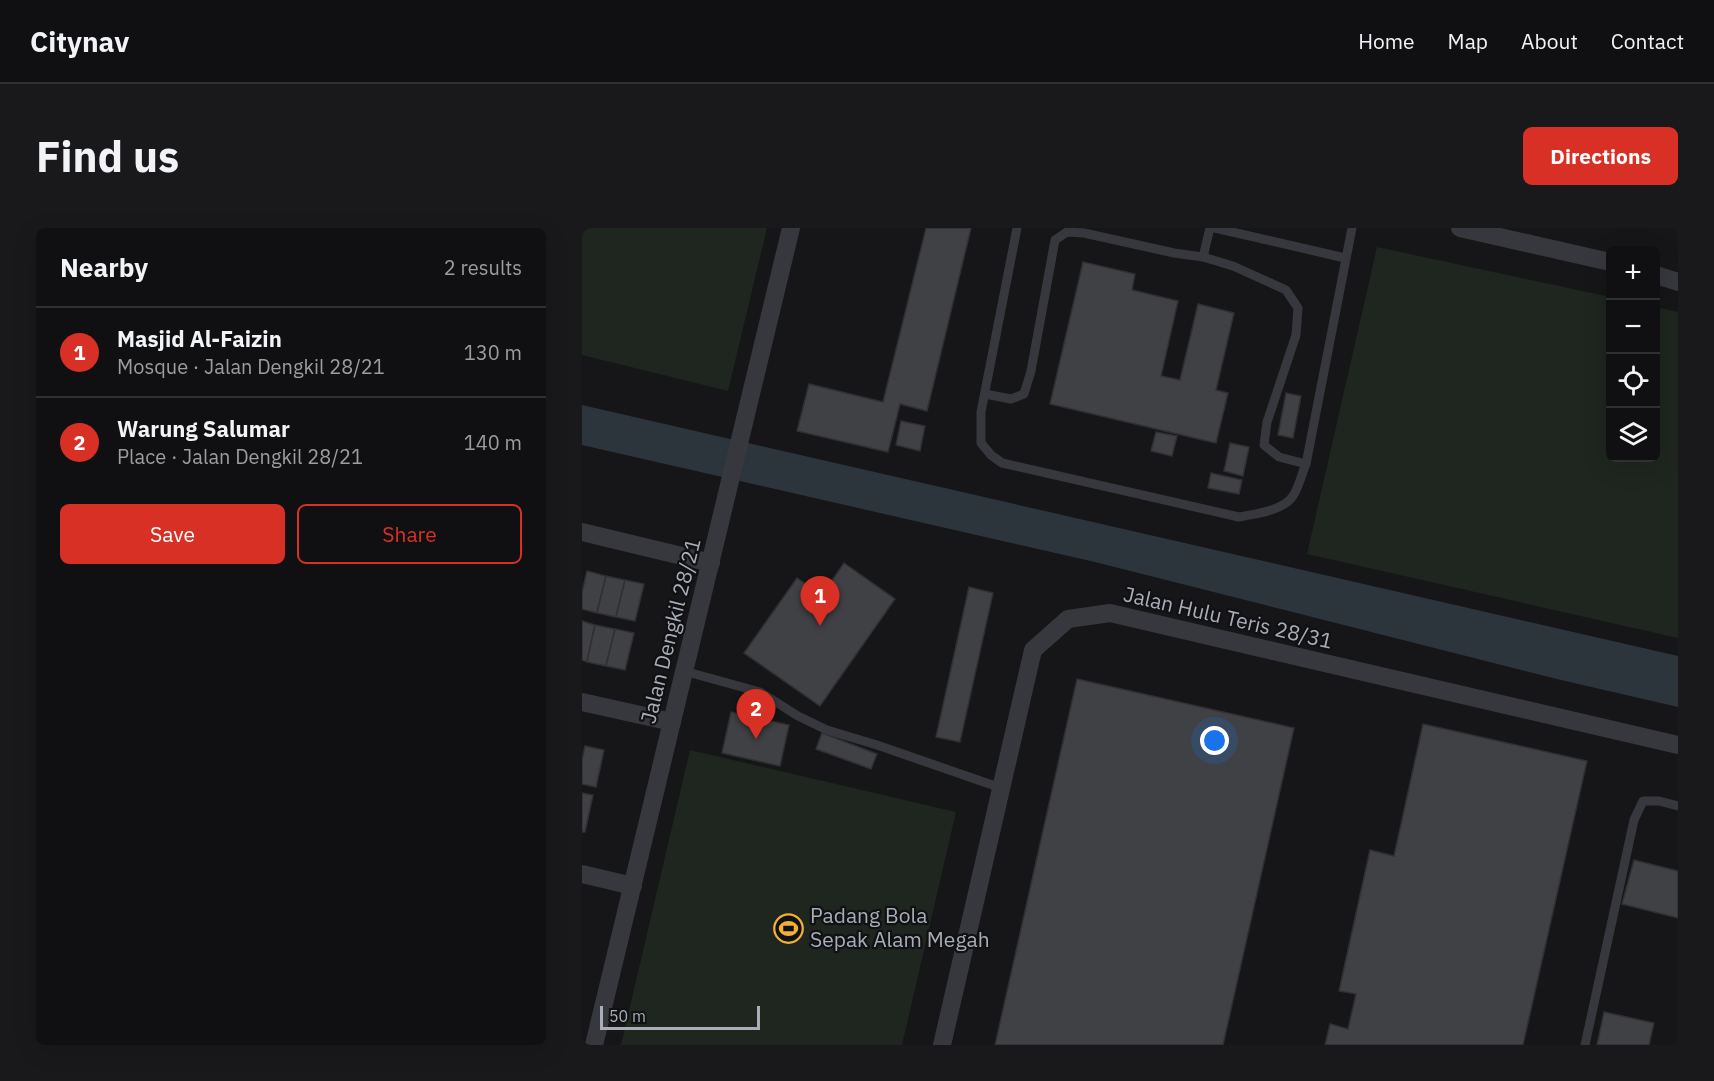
<!DOCTYPE html>
<meta charset="utf-8">
<style>
:root{--surface:#101012;--page:#19191b;--text:#f1f3f6;--muted:#9c9d9f;--line:#303032;--accent:#d93025}
body{margin:0;font-family:"IBM Plex Sans",sans-serif;background:var(--page);color:var(--text)}
.controls{position:absolute;right:18px;top:18px;display:grid;overflow:hidden;border-radius:9px;box-shadow:0 6px 24px #0002}
.controls button{width:54px;height:54px;display:grid;place-items:center;padding:0;border:0;border-bottom:2px solid var(--line);background:var(--surface);color:var(--text);font:30px sans-serif}
.scale{position:absolute;left:18px;bottom:15px;width:160px;box-sizing:border-box;padding-left:6px;border:3px solid #a8adb8;border-top:0;font-size:16px;line-height:21px;white-space:nowrap;color:#a8adb8;-webkit-text-stroke:4px #111113;paint-order:stroke}
.you{position:absolute;left:633px;top:513px;width:21px;height:21px;margin:-15px;border:4px solid #fff;border-radius:50%;background:#1a73e8;box-shadow:0 0 0 9px #1a73e833}
.badge{display:grid;place-items:center;width:39px;height:39px;border-radius:50%;background:var(--accent);color:#fff;font-size:20px;font-weight:700}
.pin{position:absolute;translate:-50% -50px;filter:drop-shadow(0 2px 3px #0008)}
.pin::after{content:'';position:absolute;top:32px;width:21px;height:18px;background:inherit;clip-path:polygon(0 0,100% 0,50% 100%)}
.list{margin:0;padding:0;list-style:none}
h2{display:flex;justify-content:space-between;align-items:center;height:78px;margin:0;padding:0 24px;font-size:26px}
h2 small{font-size:20px;font-weight:400;color:var(--muted)}
.list li{display:grid;grid-template-columns:39px 1fr auto;gap:18px;align-items:center;box-sizing:border-box;height:90px;padding:0 24px;border-top:2px solid var(--line)}
.list b{display:block;font-size:22px;white-space:nowrap}
.list p{margin:0;font-size:20px;white-space:nowrap;color:var(--muted)}
.list em{font-size:20px;font-style:normal;color:var(--muted)}
.actions{display:flex;gap:12px;padding:18px 24px}
.actions a{flex:1;padding:14px 0;border:2px solid var(--accent);border-radius:9px;text-align:center;font-size:21px;color:var(--accent)}
.actions .main{background:var(--accent);color:#fff}
.icon{flex:none;width:33px;height:33px;fill:none;stroke:currentColor;stroke-width:2;stroke-linecap:round;stroke-linejoin:round}
.map{position:relative;flex:none;width:1096px;height:817px;overflow:hidden;border-radius:9px}
header{display:flex;align-items:center;gap:36px;box-sizing:border-box;height:84px;padding:0 30px;background:var(--surface);border-bottom:2px solid var(--line)}
header strong{font-size:28px}
nav{display:flex;gap:33px;margin-inline-start:auto;font-size:21px}
.intro{display:flex;align-items:center;justify-content:space-between;box-sizing:border-box;height:144px;padding:0 36px}
h1{margin:0;font-size:42px}
.button{padding:15px 27px;border-radius:9px;background:var(--accent);color:#fff;font-size:21px;font-weight:700}
main{display:flex;gap:36px;padding:0 36px}
aside{flex:1;background:var(--surface);border-radius:9px;box-shadow:0 6px 24px #0002}
.map>svg:first-child{display:block}
.green{fill:#1e261f}
.water{fill:#2c353c}
.building{fill:#404145;stroke:#303034;stroke-width:1.5}
.lines{fill:none;stroke-linecap:round;stroke-linejoin:round}
.lane{stroke:#37383d;stroke-width:9}
.street{stroke:#37383d;stroke-width:18}
.labels{text-anchor:middle;stroke-width:4.5;stroke-linejoin:round;paint-order:stroke}
.street-label{font-size:21px;fill:#a8adb8;stroke:#111113}
.poi-label{font-size:21px;fill:#a8adb8;stroke:#111113;text-anchor:start}
</style>
<header>
<strong>Citynav</strong>
<nav><a>Home</a><a>Map</a><a>About</a><a>Contact</a></nav>
</header>
<div class="intro"><h1>Find us</h1><a class="button">Directions</a></div>
<main>
<aside>
<h2>Nearby<small>2 results</small></h2>
<ul class="list">
<li><span class="badge">1</span><div><b>Masjid Al-Faizin</b><p>Mosque · Jalan Dengkil 28/21</p></div><em>130 m</em></li>
<li><span class="badge">2</span><div><b>Warung Salumar</b><p>Place · Jalan Dengkil 28/21</p></div><em>140 m</em></li>
</ul>
<div class="actions"><a class="main">Save</a><a>Share</a></div>
</aside>
<div class="map">
<svg width="1096" height="817" viewBox="0 0 1096 817">
<rect width="100%" height="100%" fill="#161618"/>
<g class="green">
<polygon points="0,0 185,0 146,163 0,127"/>
<polygon points="795,19 1028,69 1028,230 1074,230 1074,79 1096,84 1096,410 725,326"/>
<polygon points="108,522 374,584 320,817 39,817"/>
</g>
<polygon class="water" points="0,177 1096,428 1096,479 979,452 513,334 0,217"/>
<g class="building">
<polygon points="344,0 389,0 345,183 318,176 306,224 215,203 227,156 301,174"/>
<polygon points="501,34 553,46 550,62 596,73 579,148 598,152 616,76 652,85 634,162 646,165 634,215 468,176"/>
<polygon points="704,165 719,168 711,210 696,207"/>
<polygon points="319,193 343,198 338,223 314,217"/>
<polygon points="574,204 595,208 590,228 569,223"/>
<polygon points="648,215 667,219 661,248 642,243"/>
<polygon points="629,245 660,252 657,266 626,260"/>
<polygon points="262,335 313,371 238,478 162,425 215,350 240,367"/>
<polygon points="5,343 24,348 15,385 0,381 0,364"/>
<polygon points="24,348 43,352 34,389 15,385"/>
<polygon points="43,352 62,356 53,393 34,389"/>
<polygon points="387,359 411,365 378,514 354,509"/>
<polygon points="0,393 13,397 5,434 0,432"/>
<polygon points="13,397 33,401 24,438 5,434"/>
<polygon points="33,401 52,405 43,442 24,438"/>
<polygon points="495,451 712,500 641,817 413,817"/>
<polygon points="149,484 207,497 198,538 140,525"/>
<polygon points="841,496 1005,533 941,817 743,817 748,796 766,801 774,766 757,763 788,622 812,628"/>
<polygon points="240,505 295,526 289,541 234,521"/>
<polygon points="3,518 22,522 14,559 0,556 0,532"/>
<polygon points="0,565 11,567 3,604 0,604"/>
<polygon points="1052,632 1096,643 1096,690 1040,676"/>
<polygon points="1022,784 1072,795 1067,817 1015,817"/>
</g>
<g class="lines">
<g class="lane">
<path d="M435 0 399 184V215L409 227 420 235 657 289C673 286 701 283 711 268 717 259 720 245 724 236L770 0"/>
<polyline points="633,0 763,30"/>
<polyline points="621,29 628,0"/>
<polyline points="403,166 429,171 442,166 449,143 473,12 485,4 502,5 592,25 621,29 651,38 704,62 716,80 714,107 685,194 682,217 697,229 724,236"/>
<polyline points="102,443 178,464 216,488 245,502 295,517 419,560"/>
<polyline points="1003,817 1052,592 1061,573 1077,573 1096,578"/>
</g>
<g class="street">
<polyline points="878,0 1028,34"/>
<polyline points="1074,47 1096,54"/>
<polyline points="0,304 129,335"/>
<polyline points="0,474 90,494"/>
<polyline points="0,646 51,658"/>
<polyline points="12,817 209,0"/>
<polyline points="360,817 451,422 486,391 528,385 1096,517"/>
</g>
</g>
<defs>
<symbol id="stadium-ring" viewBox="-11 -11 22 22"><circle r="9.5" fill="#111113" stroke="#f2b134" stroke-width="1.5"/><path d="M0-5a6.5 5 0 1 0 0 10a6.5 5 0 1 0 0-10ZM-3.5-1.8h7v3.6h-7Z" fill="#f2b134"/></symbol>
</defs>
<g fill-rule="evenodd">
<use href="#stadium-ring" x="190" y="684" width="33" height="33"/>
</g>
<g class="labels">
<g class="street-label">
<text transform="translate(646 390) rotate(13)" y="7">Jalan Hulu Teris 28/31</text>
<text transform="translate(89 403) rotate(-76)" y="7">Jalan Dengkil 28/21</text>
</g>
<g class="poi-label">
<text x="228" y="695">Padang Bola<tspan x="228" dy="24">Sepak Alam Megah</tspan></text>
</g>
</g>
</svg>
<div class="controls">
<button>+</button>
<button>−</button>
<button><svg class="icon" aria-label="locate" viewBox="0 0 24 24"><circle cx="12" cy="12" r="6"/><path d="M12 2v4M12 18v4M2 12h4M18 12h4"/></svg></button>
<button><svg class="icon" aria-label="layers" viewBox="0 0 24 24"><path d="M12 4l9 5-9 5-9-5zM3 14l9 5 9-5"/></svg></button>
</div>
<div class="scale">50 m</div>
<div class="you"></div>
<div class="pin badge" style="left:238px;top:398px">1</div>
<div class="pin badge" style="left:174px;top:511px">2</div>
</div>
</main>
